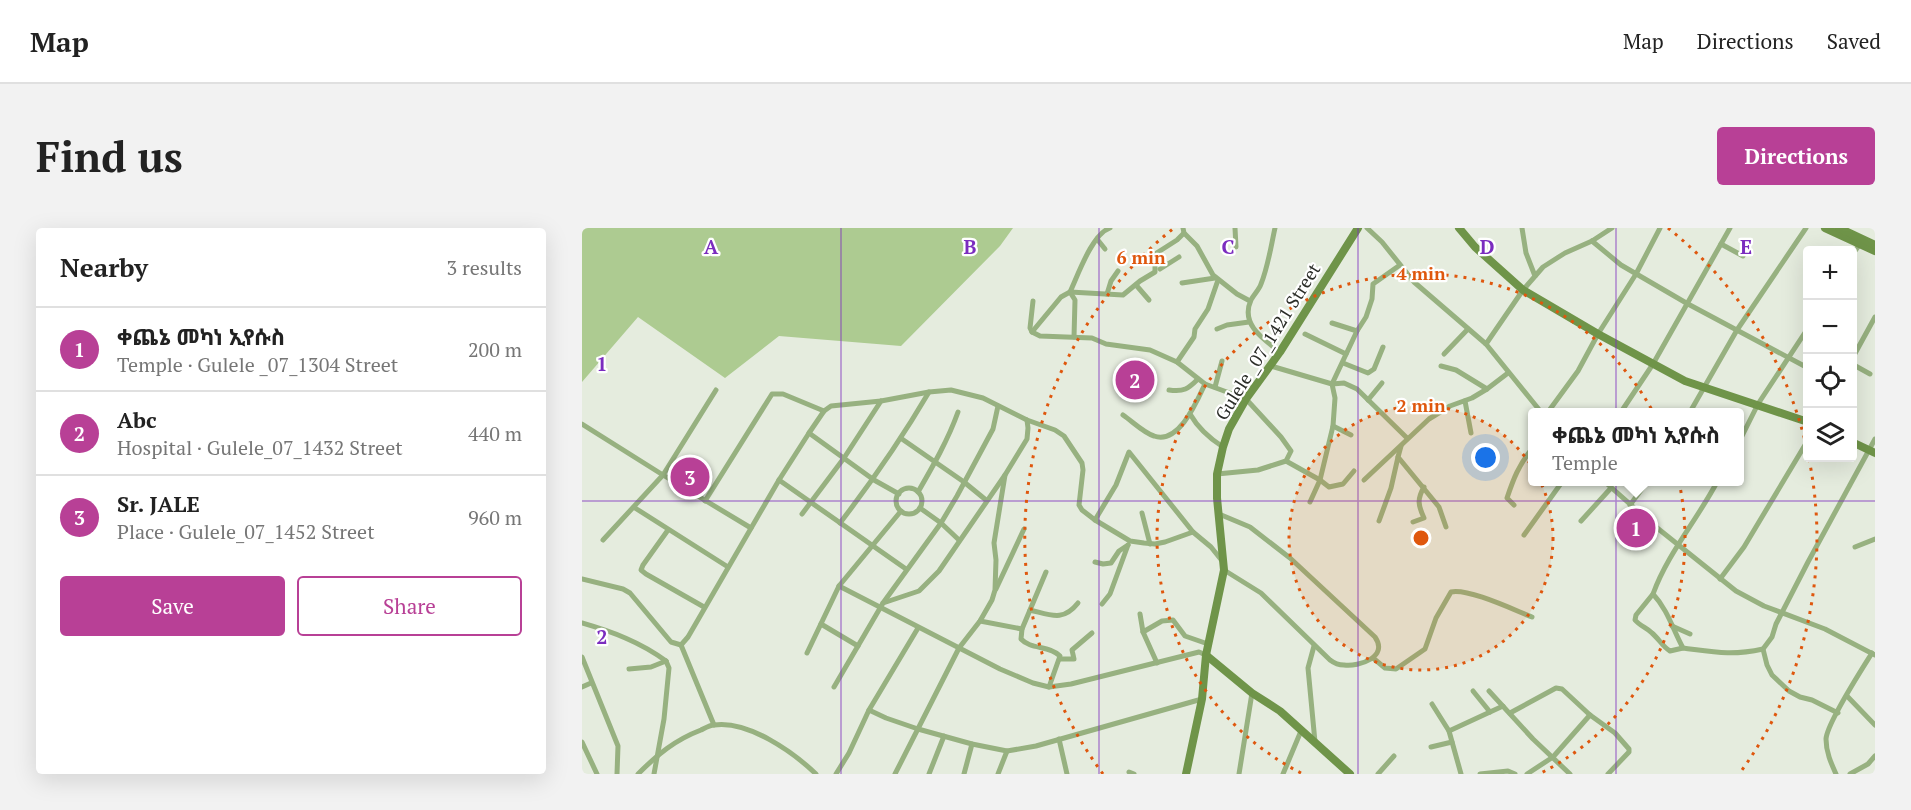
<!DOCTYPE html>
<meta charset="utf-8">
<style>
:root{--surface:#fff;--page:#f2f2f2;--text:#222;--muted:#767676;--line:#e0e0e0;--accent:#b84096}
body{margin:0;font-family:"PT Serif","Noto Sans Ethiopic",serif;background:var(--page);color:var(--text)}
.controls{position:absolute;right:18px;top:18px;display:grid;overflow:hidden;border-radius:6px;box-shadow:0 6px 24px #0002}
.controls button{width:54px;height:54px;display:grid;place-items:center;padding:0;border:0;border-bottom:2px solid var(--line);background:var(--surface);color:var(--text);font:30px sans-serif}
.you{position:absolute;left:904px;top:230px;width:21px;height:21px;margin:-15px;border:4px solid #fff;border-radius:50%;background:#1a73e8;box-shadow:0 0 0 9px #1a73e833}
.badge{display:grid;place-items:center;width:39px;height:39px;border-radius:50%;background:var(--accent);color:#fff;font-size:20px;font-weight:700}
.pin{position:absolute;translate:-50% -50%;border:3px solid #fff;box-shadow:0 2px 6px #0006}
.popup{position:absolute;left:946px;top:180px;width:216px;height:78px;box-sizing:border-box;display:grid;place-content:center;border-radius:6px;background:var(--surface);filter:drop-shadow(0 2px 4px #0005);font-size:20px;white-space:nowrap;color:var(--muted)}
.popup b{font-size:22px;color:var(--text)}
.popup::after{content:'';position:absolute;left:50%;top:100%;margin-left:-12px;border:12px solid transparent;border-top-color:var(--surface)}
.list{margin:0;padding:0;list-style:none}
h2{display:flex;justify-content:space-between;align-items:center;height:78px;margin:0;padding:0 24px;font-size:26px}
h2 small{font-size:20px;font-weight:400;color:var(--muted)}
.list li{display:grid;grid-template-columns:39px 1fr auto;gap:18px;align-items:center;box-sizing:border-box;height:84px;padding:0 24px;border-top:2px solid var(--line)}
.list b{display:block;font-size:22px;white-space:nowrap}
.list p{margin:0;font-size:20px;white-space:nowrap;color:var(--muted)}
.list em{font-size:20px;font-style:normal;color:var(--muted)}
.actions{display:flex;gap:12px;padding:18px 24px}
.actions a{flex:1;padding:14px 0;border:2px solid var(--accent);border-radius:6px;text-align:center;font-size:21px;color:var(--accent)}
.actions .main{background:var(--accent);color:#fff}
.icon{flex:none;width:33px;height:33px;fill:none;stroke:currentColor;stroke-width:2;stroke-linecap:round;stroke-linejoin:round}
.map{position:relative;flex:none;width:1293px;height:546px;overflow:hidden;border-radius:6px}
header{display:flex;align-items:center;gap:36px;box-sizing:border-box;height:84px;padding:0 30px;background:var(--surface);border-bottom:2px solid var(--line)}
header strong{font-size:28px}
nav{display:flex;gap:33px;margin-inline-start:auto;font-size:21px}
.intro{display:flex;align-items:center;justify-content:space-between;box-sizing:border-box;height:144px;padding:0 36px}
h1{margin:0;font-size:42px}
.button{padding:15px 27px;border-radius:6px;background:var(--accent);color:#fff;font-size:21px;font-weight:700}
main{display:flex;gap:36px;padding:0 36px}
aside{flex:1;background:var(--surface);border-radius:6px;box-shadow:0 6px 24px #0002}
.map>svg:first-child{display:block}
.green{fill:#adcb91}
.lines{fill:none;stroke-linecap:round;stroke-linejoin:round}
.minor{stroke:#97b180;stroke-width:5}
.secondary{stroke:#6f9449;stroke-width:8}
.grid{fill:none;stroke:#7b2cbf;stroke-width:1.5;stroke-opacity:0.55}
.ring{fill:none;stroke:#df570d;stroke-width:3;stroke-dasharray:3 6}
.labels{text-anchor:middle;stroke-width:4.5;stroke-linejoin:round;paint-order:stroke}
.street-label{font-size:18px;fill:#2b2d28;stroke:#fff}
.grid-label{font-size:20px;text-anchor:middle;font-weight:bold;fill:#7b2cbf;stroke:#fff;stroke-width:4.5;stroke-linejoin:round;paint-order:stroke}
.centre{fill:#df570d;stroke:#fff;stroke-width:3}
.ring-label{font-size:18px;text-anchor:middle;font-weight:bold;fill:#df570d;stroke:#fff;stroke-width:4.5;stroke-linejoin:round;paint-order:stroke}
</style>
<header>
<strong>Map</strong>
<nav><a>Map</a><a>Directions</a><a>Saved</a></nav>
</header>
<div class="intro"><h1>Find us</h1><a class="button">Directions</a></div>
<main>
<aside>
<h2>Nearby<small>3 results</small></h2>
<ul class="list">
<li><span class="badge">1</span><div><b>ቀጨኔ መካነ ኢየሱስ</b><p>Temple · Gulele _07_1304 Street</p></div><em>200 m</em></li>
<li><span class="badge">2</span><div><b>Abc</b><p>Hospital · Gulele_07_1432 Street</p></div><em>440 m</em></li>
<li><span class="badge">3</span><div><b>Sr. JALE</b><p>Place · Gulele_07_1452 Street</p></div><em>960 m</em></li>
</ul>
<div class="actions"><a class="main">Save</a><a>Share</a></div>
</aside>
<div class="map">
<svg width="1293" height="546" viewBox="0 0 1293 546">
<rect width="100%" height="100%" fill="#e5ecde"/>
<polygon class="green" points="0,0 431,0 418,18 319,118 197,108 143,150 56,89 0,154"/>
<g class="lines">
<g class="minor">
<polyline points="601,0 602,5 615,18 631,47 655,66 668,73"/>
<polyline points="653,0 654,19"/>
<path d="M693 0C689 18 686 39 679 56 677 62 672 66 669 72 658 96 681 111 698 124"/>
<polyline points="785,0 800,14 832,54 904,116 959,184"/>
<polyline points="940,0 944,25 953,48"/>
<polyline points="515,11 523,21"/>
<polyline points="1010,13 1039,37 1106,76 1226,140"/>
<polyline points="1139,16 1161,28"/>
<polyline points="1270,27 1278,16"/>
<polyline points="578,41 597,29"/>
<polyline points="600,55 633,50"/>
<polyline points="554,57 567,72"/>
<polyline points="525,66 529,53 536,43"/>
<polyline points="451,73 448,100 450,104 458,108 510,110 524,116 568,122 595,134 623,156 664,171 699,209 709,223 704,233 676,242 635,246"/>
<polyline points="750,95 775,103"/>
<polyline points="635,101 645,97 667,94"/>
<polyline points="450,104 479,69 488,64 541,67 558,53 573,44 573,26 595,12 602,5"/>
<polyline points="723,106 764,126"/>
<path d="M492 109 493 72 488 64C496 47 510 6 528 0"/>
<polyline points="904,116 941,62 961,39 983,25 1010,13 1030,0"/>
<polyline points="862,126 886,101"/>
<polyline points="1270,131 1293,89"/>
<polyline points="595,134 612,109 613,101 626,81 636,52"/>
<polyline points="761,135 786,145 792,141 801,119"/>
<polyline points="1270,136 1288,146"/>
<polyline points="689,138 750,156 762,155 775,161 825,210"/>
<polyline points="859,138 874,142 905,161"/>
<polyline points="633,159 640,133"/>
<path d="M587 162C602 164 606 161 616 151"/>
<polyline points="786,172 800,155"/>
<polyline points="883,173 889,205"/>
<polyline points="966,184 996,143 1016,106 1054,46 1078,0"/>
<polyline points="1039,184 1071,136 1148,0"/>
<polyline points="1108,184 1155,102 1224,0"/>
<path d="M608 186C616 200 627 210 641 219"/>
<path d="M541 187C551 194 562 205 572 208 597 217 615 173 623 156"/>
<polyline points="0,196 81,247 169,300"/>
<polyline points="751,198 769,207"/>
<polyline points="227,205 292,252 317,266"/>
<polyline points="320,211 382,254 404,272"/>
<polyline points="1158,212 1176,176 1226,100"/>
<polyline points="819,218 816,229 857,279 864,299"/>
<polyline points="704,233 738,252 747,259 761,256 772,243"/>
<polyline points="197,252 324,341"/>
<polyline points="782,252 847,191 868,178 890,170 905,161 926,145"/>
<polyline points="1023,254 1074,299 1154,363 1182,378 1243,401 1293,427"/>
<path d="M1135 254C1115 292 1086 325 1071 366 1086 382 1091 402 1101 420 1132 424 1149 428 1181 421L1190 409 1194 396 1226 334 1293 211"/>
<circle cx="327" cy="273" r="13"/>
<path d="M336 264C351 238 366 212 376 184"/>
<polyline points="123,273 190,166 201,166 242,183"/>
<polyline points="728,274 738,252 751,198 753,170 750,156 775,103 784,89 790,71 791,56 818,37"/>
<path d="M932 277 925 270C931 252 937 236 950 221"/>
<polyline points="1048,277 1065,254"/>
<polyline points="53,280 146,339"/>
<polyline points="338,280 359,295 377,312"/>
<polyline points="560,285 568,316"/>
<polyline points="220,286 262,230 299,173"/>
<path d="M637 286 668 299 708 330 793 409C807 429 777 439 762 437 756 437 752 435 748 432L679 365 642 342"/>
<polyline points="513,292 534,257 547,224 611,304 629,319 641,334"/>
<polyline points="797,293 809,260 816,229"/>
<polyline points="999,293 1029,260"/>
<path d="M831 294 842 290C836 277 835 271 842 259"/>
<path d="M258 295C291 252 320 210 347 164"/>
<polyline points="86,302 61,337 59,342 64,346 122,379"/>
<polyline points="942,307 980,254"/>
<polyline points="21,312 81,247 134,162"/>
<polyline points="1273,319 1293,311"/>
<polyline points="513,334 521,336 529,335 537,323 546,317"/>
<path d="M464 344 440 401 439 411C449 422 467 417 478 428L467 459"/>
<polyline points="0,351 41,361 48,365 89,414 99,417"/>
<polyline points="1138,351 1162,319 1226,212"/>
<polyline points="257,358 418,441 451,455 467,459 489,456 617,424 624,427"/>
<polyline points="414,361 442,301"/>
<path d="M1071 366 1054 387 1053 392C1058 398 1065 400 1070 405 1077 411 1081 419 1088 423L1101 420"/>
<polyline points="301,375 337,363 357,343 423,247 445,211 446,200 445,192"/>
<polyline points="520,376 528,366 546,317"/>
<path d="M448 382C469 387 481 394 496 375"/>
<polyline points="558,386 561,404 575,435"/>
<polyline points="398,393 440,401"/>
<path d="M0 395C31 404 58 414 84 433"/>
<polyline points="239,396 276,418"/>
<polyline points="1090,398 1108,406"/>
<polyline points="561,404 580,393 591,392 603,408 626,416"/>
<polyline points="99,417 106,409 197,252 227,205 242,183 249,178 299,173 347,164 369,162 401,170 445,192 473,202 482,208 500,235 501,242 497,277 500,282 513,292 548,313 562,315 573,316 583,314 611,304"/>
<polyline points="99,417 132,497"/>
<polyline points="732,418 726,440 733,514"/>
<polyline points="1181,421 1185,437 1190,447 1207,463 1218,469 1230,472 1256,485"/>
<polyline points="225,425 257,358 319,283"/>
<polyline points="0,429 36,518 35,546"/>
<path d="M791 430 803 440 814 441 843 421 854 390 869 364C886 360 932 382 950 389"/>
<polyline points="478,431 492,431 490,422 510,405"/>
<polyline points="47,441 69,439 84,433"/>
<polyline points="0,459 9,455"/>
<polyline points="252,459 301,375 359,295 375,268 411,201 416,178"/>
<polyline points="891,463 908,484"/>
<polyline points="907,463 951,511 988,546"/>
<polyline points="1265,468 1293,497"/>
<polyline points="850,476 867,503 879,546"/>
<polyline points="287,482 304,490 336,501 390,516 425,523 454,518 620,471"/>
<polyline points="928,485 974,460 980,461 1008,487 1033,505 1047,521 1047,524 1026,546"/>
<polyline points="867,503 921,478"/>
<polyline points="477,511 485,546"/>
<polyline points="0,514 15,546"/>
<polyline points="849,519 870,514"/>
<polyline points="547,544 552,546"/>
<path d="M56 546C76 526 93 512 119 502 123 500 128 497 132 497 166 492 211 524 234 546"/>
<polyline points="72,546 82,491 87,440 84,433"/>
<polyline points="254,546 267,525 287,482 336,400"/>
<polyline points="313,546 377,420 398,393 410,372 413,362 414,332 412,315 423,247"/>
<polyline points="347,546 362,508"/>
<polyline points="382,546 390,516"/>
<polyline points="416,546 425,523"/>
<polyline points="657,546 670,465"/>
<polyline points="701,546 719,503"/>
<polyline points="796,546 812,528"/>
<polyline points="898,546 926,543 933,546"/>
<polyline points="945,546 971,529 1008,487"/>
<path d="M1254 546C1249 535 1244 524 1244 511 1245 495 1280 441 1290 425"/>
<polyline points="1268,546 1286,536 1293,528"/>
</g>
<g class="secondary">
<polyline points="877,0 893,19 941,62 1016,106 1103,153 1226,194"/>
<polyline points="1243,0 1293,23"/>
<polyline points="1257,0 1293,17"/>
<polyline points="1270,214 1293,225"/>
<polyline points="624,427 670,465 698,483 768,546"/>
<polyline points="604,546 620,471 624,427 642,342 635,270 635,246 641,219 647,201 664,171 698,124 776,0"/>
</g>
</g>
<path class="grid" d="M259 0V546M517 0V546M776 0V546M1034 0V546M0 273H1293"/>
<circle cx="839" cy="310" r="132" fill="#df570d" fill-opacity=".12"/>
<g class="ring">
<circle cx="839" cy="310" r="132"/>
<path d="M719 545A264 264 0 1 1 959 545"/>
<path d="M521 546A396 396 0 0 1 592 0M1086 0A396 396 0 0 1 1225 221M1227 231A396 396 0 0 1 1157 546"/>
</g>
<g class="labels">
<g class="street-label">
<text transform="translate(686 114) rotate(-58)" y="6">Gulele _07_1421 Street</text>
</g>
</g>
<g class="grid-label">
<text x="129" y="26">A</text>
<text x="388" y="26">B</text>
<text x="646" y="26">C</text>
<text x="905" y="26">D</text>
<text x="1164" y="26">E</text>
<text x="20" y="143">1</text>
<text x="20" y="416">2</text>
</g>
<circle cx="839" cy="310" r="9" class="centre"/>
<g class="ring-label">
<text x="559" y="36">6 min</text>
<text x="839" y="52">4 min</text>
<text x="839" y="184">2 min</text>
</g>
</svg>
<div class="controls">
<button>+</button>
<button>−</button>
<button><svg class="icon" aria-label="locate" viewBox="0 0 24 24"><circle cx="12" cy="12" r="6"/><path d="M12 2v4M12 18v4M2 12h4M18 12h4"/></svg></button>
<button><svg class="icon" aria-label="layers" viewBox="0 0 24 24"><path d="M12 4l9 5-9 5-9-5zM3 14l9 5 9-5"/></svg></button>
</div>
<div class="you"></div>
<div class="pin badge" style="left:1054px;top:300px">1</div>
<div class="popup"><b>ቀጨኔ መካነ ኢየሱስ</b>Temple</div>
<div class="pin badge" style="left:553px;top:152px">2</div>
<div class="pin badge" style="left:108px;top:249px">3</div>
</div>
</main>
